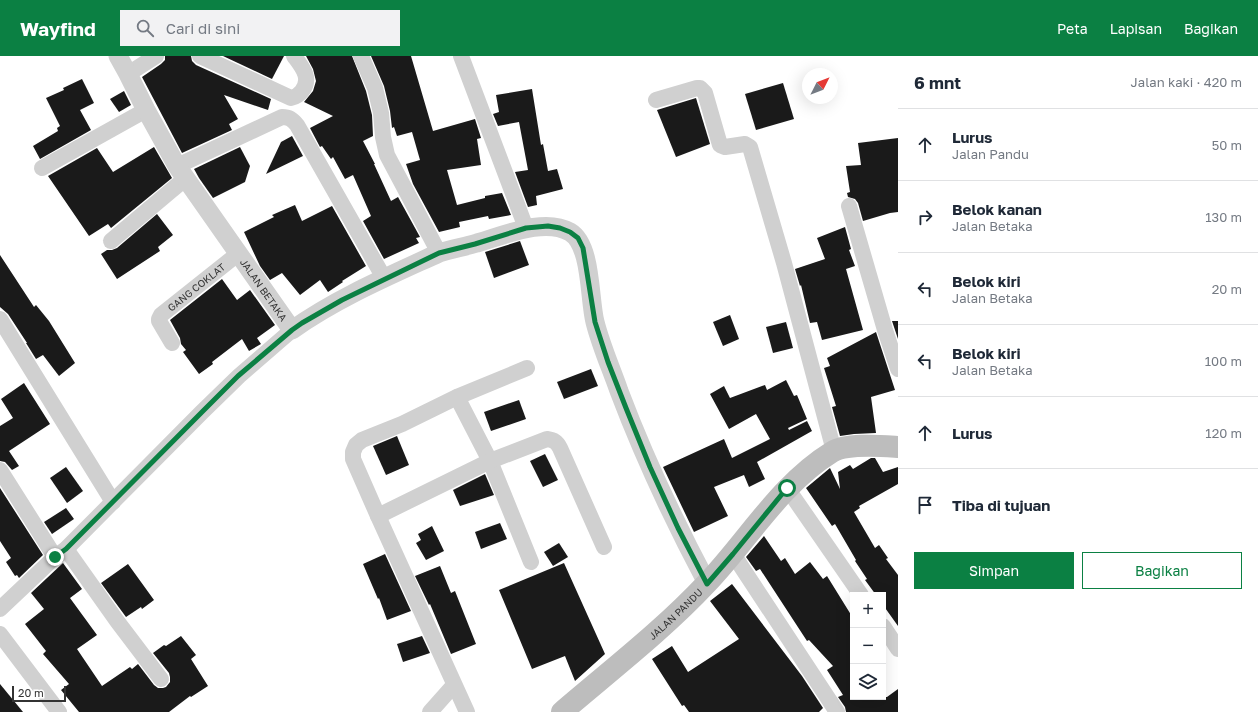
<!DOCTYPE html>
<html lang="id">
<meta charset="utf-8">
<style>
:root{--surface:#fff;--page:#f2f2f3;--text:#1f2937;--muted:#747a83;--line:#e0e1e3;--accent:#0b8043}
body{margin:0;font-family:"Golos Text",sans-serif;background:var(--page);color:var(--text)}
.controls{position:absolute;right:12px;bottom:12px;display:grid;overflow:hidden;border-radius:0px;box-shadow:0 4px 16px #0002}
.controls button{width:36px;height:36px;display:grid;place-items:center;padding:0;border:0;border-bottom:1px solid var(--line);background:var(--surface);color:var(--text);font:20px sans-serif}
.compass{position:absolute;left:802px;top:12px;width:36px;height:36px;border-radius:50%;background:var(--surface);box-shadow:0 4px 16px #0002;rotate:48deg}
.scale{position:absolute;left:12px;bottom:10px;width:54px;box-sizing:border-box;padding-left:4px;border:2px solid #333;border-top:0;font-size:11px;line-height:14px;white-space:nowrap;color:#333;-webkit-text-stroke:3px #fff;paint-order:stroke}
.stop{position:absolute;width:12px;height:12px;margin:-9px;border:3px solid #0b8043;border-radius:50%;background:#fff}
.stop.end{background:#0b8043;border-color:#fff;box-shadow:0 1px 4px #0008}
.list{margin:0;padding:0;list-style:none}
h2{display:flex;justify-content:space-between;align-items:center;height:52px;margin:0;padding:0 16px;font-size:17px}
h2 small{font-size:13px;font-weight:400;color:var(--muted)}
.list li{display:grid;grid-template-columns:26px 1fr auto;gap:12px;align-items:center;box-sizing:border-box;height:72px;padding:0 16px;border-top:1px solid var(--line)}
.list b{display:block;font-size:15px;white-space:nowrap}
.list p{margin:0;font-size:13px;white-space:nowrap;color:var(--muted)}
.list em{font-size:13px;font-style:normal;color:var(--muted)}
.actions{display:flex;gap:8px;padding:12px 16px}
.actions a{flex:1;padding:9px 0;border:1px solid var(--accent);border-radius:0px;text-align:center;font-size:14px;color:var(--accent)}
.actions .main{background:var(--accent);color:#fff}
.icon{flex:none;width:22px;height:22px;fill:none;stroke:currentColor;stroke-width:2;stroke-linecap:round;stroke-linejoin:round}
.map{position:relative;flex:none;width:898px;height:656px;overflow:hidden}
header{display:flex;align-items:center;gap:24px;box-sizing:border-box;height:56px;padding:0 20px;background:var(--accent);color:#fff}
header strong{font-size:19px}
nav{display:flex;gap:22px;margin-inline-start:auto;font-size:14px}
.search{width:280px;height:36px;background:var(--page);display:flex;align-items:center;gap:10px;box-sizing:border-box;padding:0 14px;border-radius:0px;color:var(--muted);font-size:15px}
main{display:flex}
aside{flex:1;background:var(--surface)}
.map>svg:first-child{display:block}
.building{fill:#1a1a1a}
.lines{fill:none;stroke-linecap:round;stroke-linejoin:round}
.minor{stroke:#d0d0d0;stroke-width:16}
.tertiary{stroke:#d0d0d0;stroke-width:19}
.secondary{stroke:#bdbdbd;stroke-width:22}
.route{stroke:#0b8043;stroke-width:5}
.labels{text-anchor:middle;stroke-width:4;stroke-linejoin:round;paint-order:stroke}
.street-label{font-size:10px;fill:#333;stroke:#fff}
</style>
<header>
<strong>Wayfind</strong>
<div class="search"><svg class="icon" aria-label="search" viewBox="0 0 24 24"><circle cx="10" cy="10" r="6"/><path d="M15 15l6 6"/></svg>Cari di sini</div>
<nav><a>Peta</a><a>Lapisan</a><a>Bagikan</a></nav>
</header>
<main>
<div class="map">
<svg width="898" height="656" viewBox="0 0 898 656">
<rect width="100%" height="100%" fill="#fff"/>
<g class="building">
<polygon points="165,0 191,0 192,5 196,9 271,43 268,54 224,39 238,63 229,68 232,74 182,97 142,21 161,8 165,4"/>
<polygon points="223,0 284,0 272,23"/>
<polygon points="306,0 352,0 366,35 372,59 373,80 363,85 375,108 374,108 391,145 398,141 420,181 416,182 419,187 384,203 363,165 371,160 353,119 345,123 333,101 331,103 322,90 320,91 310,72 333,60 304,46 313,35 316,25 313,13"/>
<polygon points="371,0 411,0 433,75 475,63 481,82 477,83 481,109 447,114 457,149 485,142 485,140 502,137 511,159 489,163 488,160 459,166 460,171 439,176 413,128 406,108 420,104 412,76 397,80 394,71 392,72 390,55 384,30"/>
<polygon points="82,23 94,47 80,54 91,74 40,103 33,90 58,75 57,72 60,70 46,42 64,34 63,32"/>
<polygon points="783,27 794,63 756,74 745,38"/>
<polygon points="532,33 541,89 543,88 548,115 557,113 563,133 536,140 537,149 528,151 515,116 528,114 519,66 498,70 493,58 499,56 496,39"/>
<polygon points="124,35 131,49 119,56 110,43"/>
<polygon points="696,42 710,88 676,101 657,54"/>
<polygon points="292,80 303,100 266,118 281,86"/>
<polygon points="898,82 898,156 890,157 863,165 858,147 855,143 848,141 847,137 850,136 846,110 861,109 858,87"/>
<polygon points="154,91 172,122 111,172 108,168 89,180 48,120 97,92 113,116"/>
<polygon points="240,91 250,110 245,126 213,142 199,122 194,113"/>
<polygon points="295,149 302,165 332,150 366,210 342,225 343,226 328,236 320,224 300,239 282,217 270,224 260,210 244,176 274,161 272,159"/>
<polygon points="157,158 173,179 158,191 160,195 117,223 101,198 107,194 112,194 117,192"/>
<polygon points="845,171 851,193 849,194 855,210 846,213 863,274 822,284 817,266 810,267 801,229 800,230 795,213 825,203 817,182"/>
<polygon points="520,185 529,209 494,222 485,196"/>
<polygon points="0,199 34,251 36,249 49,265 75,307 59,320 43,299 36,303 26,287 27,287 8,258 0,251"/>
<polygon points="222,223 237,244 250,234 275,269 257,282 261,288 249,295 242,283 212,306 213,308 199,318 183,296 186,294 181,288 180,282 170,264"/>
<polygon points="730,259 739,283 723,290 713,266"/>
<polygon points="892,265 898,265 898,283"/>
<polygon points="786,266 793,292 773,297 766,271"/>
<polygon points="876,276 895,334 871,341 876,377 854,378 840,380 832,351 836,350 824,312 830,310 827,302"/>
<polygon points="591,313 598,330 564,343 557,326"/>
<polygon points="786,324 794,340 797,339 807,363 788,372 789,374 807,365 812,375 757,406 765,423 749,431 744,419 714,431 728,460 694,476 663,411 724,383 732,402 770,383 756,358 729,373 710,338 724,330 730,342 765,329 767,334"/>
<polygon points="24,327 50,368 9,395 19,410 12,414 5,406 0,405 0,370 13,362 1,343"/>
<polygon points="519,344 526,363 491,375 484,356"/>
<polygon points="397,380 409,409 386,419 373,390"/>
<polygon points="545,398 558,424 543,431 530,405"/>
<polygon points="871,402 875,402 883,416 898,411 898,428 859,450 860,452 854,456 875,492 879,489 888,502 886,503 898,519 898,570 883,549 883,539 876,539 865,524 867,523 855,505 856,504 835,468 832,470 806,432 830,412 840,433 838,416 850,409 853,413"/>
<polygon points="66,411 83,435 67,447 50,422"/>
<polygon points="485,418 494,439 460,450 453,434"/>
<polygon points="0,432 43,499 19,522 17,519 15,520 6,506 11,502 0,485"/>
<polygon points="66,452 74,463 52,478 44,466"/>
<polygon points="500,467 507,483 481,493 475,476"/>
<polygon points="432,470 444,495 426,504 416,487 421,484 418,478"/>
<polygon points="764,480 781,505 785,502 795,518 810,506 823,523 827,520 853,562 853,641 887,641 898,633 898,656 846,656 845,651 838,641 843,639 827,614 833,610 809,584 807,585 760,513 756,515 746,501"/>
<polygon points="559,487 568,501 553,510 544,496"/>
<polygon points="385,498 411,555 387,564 379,542 378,543 363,508"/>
<polygon points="63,507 82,533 70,542 97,579 77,593 102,630 130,611 132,613 138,608 154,629 158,632 163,632 166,631 170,626 170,621 169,617 153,597 164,589 166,590 181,580 196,599 191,603 208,630 191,641 190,640 169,656 79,656 61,634 69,628 43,598 46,595 25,568 44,553 31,537"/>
<polygon points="564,507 605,598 575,625 565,600 532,613 499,534"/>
<polygon points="128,508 154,544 142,553 141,551 126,561 101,527"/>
<polygon points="440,510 451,537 455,535 476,588 451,598 430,548 429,549 415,520"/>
<polygon points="732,528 802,620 823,652 819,656 689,656 684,649 682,650 652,603 672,590 688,616 739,583 710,545"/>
<polygon points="422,580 430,597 403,606 397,588"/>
<polygon points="0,628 23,656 0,656"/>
</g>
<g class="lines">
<g class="minor">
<path d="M200 0 291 42C296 41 299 39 302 35 312 22 302 11 294 0"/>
<polyline points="361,0 375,32 381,57 383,81 387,99 439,197"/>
<polyline points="461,0 526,172"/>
<polyline points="128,18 156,0"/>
<polyline points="656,44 697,32 700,32 705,37 720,89 725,91 745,88 750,91 784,207 834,395"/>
<path d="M177 110 282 61C289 61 292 63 297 69L384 222"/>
<polyline points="42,112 146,54"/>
<polyline points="849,150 885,274 898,313"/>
<polyline points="111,185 186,122"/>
<polyline points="0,263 113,446"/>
<path id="s1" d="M172 287 159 265V263L161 259 239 197"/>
<polyline points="457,341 490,405 531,506"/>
<polyline points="0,414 55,501"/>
<polyline points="787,432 861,539"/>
<path d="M378 460 490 405 547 383C554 384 557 386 560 392L604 491"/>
<polyline points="66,493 117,565 161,623"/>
<polyline points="733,498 837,656"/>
<polyline points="0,553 55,501 66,493 202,356 239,320 292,274"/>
<polyline points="883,570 898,593"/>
<polyline points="0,578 59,656"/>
<polyline points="430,656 454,629"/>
<polyline points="467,656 378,460 353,403 353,396 356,389 362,384 402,368 457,341 527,312"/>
</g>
<path class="tertiary" id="s2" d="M118 0 128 18 146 54 177 110 292 274C337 242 389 220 439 197 451 193 464 191 477 187 503 180 544 161 570 176 592 189 589 243 595 266 601 290 611 312 619 335 644 401 674 465 707 527"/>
<path class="secondary" id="s3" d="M562 656C611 614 663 574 707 527 748 484 780 428 832 396 846 387 882 390 898 391"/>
</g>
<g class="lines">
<polyline class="route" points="55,501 66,493 202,356 238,320 292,274 302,267 342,244 439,197 475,188 526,172 548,170 560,172 570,176 578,182 583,192 595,266 608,306 626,352 650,411 678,472 707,528 733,498 787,432"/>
</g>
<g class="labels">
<g class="street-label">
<text dy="4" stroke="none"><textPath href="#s1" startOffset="77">GANG COKLAT</textPath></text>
<text dy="4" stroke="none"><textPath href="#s2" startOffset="276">JALAN BETAKA</textPath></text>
<text dy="4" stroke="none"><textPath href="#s3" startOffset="150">JALAN PANDU</textPath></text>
</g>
</g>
</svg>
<div class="controls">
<button>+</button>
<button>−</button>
<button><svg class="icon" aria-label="layers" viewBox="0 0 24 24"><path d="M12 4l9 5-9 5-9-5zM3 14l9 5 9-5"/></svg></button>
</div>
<svg class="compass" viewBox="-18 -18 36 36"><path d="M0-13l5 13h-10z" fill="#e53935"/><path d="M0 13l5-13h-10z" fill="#747a83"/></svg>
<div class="scale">20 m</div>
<div class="stop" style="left:787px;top:432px"></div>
<div class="stop end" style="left:55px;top:501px"></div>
</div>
<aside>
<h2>6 mnt<small>Jalan kaki · 420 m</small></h2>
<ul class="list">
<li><svg class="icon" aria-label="ahead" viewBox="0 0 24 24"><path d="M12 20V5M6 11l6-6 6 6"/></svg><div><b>Lurus</b><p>Jalan Pandu</p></div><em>50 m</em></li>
<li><svg class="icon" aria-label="right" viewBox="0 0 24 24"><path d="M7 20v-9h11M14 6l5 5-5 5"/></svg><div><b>Belok kanan</b><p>Jalan Betaka</p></div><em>130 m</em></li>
<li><svg class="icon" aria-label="left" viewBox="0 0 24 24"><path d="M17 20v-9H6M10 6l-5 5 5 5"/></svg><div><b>Belok kiri</b><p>Jalan Betaka</p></div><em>20 m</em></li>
<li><svg class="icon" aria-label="left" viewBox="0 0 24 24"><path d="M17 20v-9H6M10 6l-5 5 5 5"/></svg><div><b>Belok kiri</b><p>Jalan Betaka</p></div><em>100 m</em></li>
<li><svg class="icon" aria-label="ahead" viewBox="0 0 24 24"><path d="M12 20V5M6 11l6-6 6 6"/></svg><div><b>Lurus</b></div><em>120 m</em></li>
<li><svg class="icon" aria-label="arrive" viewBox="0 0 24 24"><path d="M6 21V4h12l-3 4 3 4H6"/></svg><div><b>Tiba di tujuan</b></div></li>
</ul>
<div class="actions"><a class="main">Simpan</a><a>Bagikan</a></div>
</aside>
</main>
